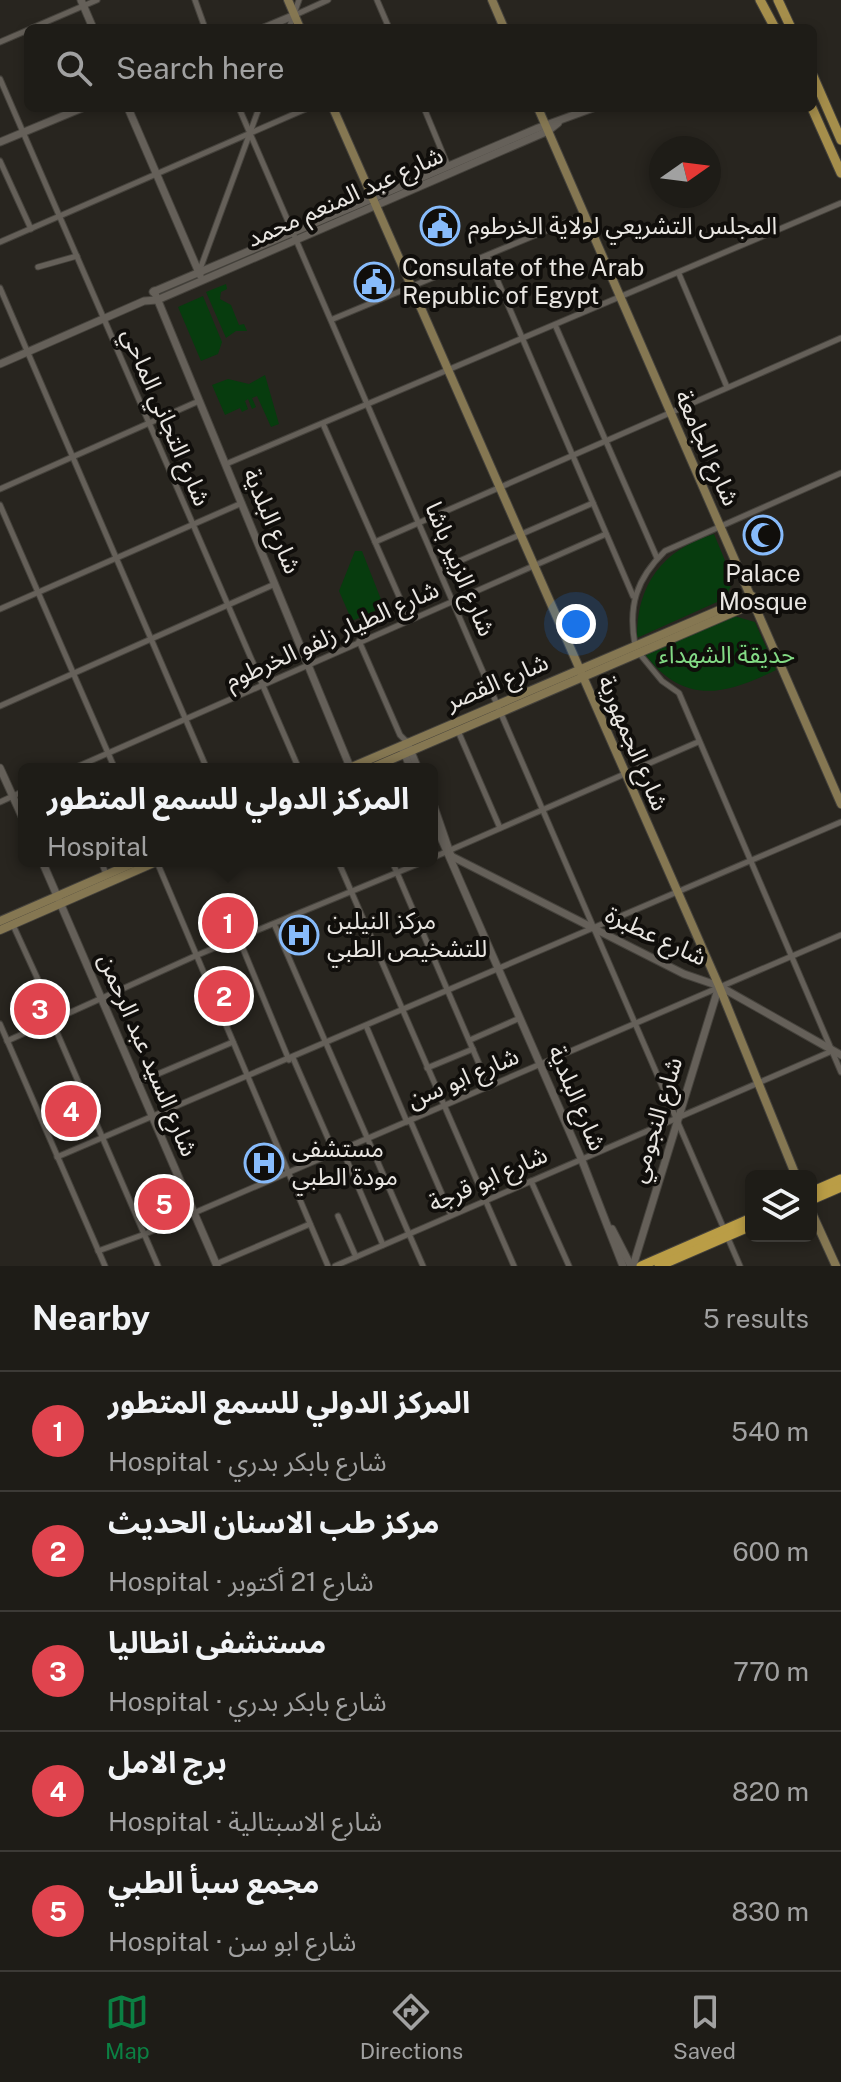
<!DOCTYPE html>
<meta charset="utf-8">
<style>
:root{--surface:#1e1c17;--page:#2b2924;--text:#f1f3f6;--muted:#a1a1a1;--line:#3c3a36;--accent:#0b8043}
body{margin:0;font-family:"Public Sans","Noto Sans Arabic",sans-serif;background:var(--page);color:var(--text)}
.controls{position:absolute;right:24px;bottom:24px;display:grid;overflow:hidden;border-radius:12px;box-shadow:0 4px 12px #0003}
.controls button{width:72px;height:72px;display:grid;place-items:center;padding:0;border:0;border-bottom:2px solid var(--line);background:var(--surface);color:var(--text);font:40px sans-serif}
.compass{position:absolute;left:649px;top:136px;width:72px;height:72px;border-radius:50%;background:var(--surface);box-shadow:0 4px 12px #0003;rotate:76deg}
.you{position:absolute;left:576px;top:624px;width:28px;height:28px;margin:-20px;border:6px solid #fff;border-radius:50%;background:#1a73e8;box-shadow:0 0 0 12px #1a73e833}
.badge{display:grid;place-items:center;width:52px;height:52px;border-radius:50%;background:var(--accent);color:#fff;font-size:26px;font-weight:700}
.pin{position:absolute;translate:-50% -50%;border:4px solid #fff;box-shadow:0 2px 8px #0006}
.popup{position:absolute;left:18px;top:763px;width:420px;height:104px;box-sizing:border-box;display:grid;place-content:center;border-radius:12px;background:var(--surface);filter:drop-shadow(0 2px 6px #0005);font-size:26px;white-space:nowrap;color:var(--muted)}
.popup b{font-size:30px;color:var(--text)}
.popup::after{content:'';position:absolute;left:50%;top:100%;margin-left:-16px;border:16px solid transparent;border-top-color:var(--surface)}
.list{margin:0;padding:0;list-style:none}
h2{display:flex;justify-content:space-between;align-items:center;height:104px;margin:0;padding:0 32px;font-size:34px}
h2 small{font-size:26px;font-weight:400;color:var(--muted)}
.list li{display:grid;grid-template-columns:52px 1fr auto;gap:24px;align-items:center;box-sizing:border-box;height:120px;padding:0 32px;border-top:2px solid var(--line)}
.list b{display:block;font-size:30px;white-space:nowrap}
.list p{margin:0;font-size:26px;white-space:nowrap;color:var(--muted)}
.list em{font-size:26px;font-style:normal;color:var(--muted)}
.icon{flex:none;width:44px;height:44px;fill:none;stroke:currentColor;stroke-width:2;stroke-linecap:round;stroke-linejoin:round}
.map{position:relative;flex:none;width:841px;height:1266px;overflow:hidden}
.search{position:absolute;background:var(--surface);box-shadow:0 4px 12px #0003;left:24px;right:24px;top:24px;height:88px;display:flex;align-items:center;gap:20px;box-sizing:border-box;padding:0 28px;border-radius:12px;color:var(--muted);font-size:30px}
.sheet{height:704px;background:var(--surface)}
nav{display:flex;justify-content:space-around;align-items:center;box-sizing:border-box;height:112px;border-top:2px solid var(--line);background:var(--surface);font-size:22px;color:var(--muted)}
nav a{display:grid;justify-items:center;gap:4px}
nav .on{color:var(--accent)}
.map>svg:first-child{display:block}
.green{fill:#073c0e}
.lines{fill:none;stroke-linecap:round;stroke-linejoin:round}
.minor-casing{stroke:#45423c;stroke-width:7}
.tertiary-casing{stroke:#45423c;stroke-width:9}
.secondary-casing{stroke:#45423c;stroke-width:10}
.primary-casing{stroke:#45423c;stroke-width:11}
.trunk-casing{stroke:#45423c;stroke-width:11}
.minor{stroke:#656059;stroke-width:5}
.tertiary{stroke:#656059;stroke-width:7}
.secondary{stroke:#857752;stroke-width:8}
.primary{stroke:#a58e4b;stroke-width:9}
.trunk{stroke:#ba9d46;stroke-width:9}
.labels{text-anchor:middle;stroke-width:8;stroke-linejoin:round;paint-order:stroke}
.street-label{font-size:24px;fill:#e9e6e2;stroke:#100e0b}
.poi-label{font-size:24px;fill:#e9e6e2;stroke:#100e0b;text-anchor:start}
.park-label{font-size:24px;fill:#83da85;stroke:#100e0b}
</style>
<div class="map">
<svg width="841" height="1266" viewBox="0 0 841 1266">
<rect width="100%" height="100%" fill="#28251f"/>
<g class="green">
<polygon points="226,284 227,289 221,292 220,299 231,305 239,325 244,324 247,331 236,331 226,338 206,292"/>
<polygon points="203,296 222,342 218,354 201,361 178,307"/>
<polygon points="265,375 279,424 271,427 257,396 252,398 256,407 252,409 248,399 245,401 248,409 242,412 240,408 225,415 212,385 228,379 249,384"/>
<path d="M714 534 733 580 726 598 637 638C636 585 663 549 714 534Z"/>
<polygon points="355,551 362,551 384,607 352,621 339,591"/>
<path d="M734 616 755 622 776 670C723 696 683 705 644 653Z"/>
</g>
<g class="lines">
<defs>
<g id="minor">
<polyline points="195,0 205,28"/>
<polyline points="377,0 389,28"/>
<polyline points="295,15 328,0"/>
<polyline points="32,28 97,0"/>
<polyline points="289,28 299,0"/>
<polyline points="0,42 28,30"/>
<polyline points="0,79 299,769"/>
<polyline points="239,108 740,1266"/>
<polyline points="424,108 448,166"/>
<polyline points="0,161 31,229"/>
<polyline points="0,242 308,108"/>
<polyline points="487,256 633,596"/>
<polyline points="38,267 77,256"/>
<polyline points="199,272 259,108"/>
<polyline points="679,274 727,387"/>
<polyline points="0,288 207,769"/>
<polyline points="333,319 584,215"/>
<polyline points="556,327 657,558"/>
<polyline points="323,424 409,619"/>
<polyline points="226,464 841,203"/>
<polyline points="0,489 199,401"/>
<polyline points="0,505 115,769"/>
<polyline points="375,542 841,338"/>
<polyline points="441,569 593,503"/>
<polyline points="0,609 242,503"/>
<polyline points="359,641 400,735 407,742"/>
<path d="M635 645C628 606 636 579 665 551L841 473"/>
<polyline points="639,653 662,681 679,693 841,1072"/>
<polyline points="0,706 275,584"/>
<polyline points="458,731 500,828"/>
<polyline points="72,769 606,534"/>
<polyline points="0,802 24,791"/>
<polyline points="432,858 698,742"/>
<polyline points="101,861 106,874"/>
<polyline points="338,861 514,1266"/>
<polyline points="392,861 489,1087"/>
<polyline points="157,862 328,1266"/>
<polyline points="13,925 56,1019"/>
<polyline points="275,926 423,1266"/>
<polyline points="239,939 289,1060"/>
<polyline points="52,1021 158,1266"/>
<polyline points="0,1024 105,1266"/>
<polyline points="367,1028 407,1122"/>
<polyline points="470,1040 520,1018"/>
<polyline points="7,1041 195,956 425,861"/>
<polyline points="293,1058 334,1152"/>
<polyline points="427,1068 473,1049"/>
<polyline points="139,1082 233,1042"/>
<polyline points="410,1120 451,1215"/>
<polyline points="342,1149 383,1245"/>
<polyline points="57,1157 841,822"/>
<polyline points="531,1181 569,1266"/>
<polyline points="338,1216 356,1257"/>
<polyline points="98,1251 145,1234 841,935"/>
<polyline points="216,1264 310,1224"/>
<polyline points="335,1266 832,1051"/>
</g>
<g id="tertiary">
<polyline points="81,0 93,28"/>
<polyline points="264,28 295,15"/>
<polyline points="128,108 200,275"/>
<polyline points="0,142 82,108"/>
<polyline points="154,291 350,767"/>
<polyline points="153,292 538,128 593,108"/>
<polyline points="0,364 144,301 157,300 548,131 558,123"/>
<polyline points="407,742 418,769"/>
<polyline points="403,750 411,769"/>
<polyline points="0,768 24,821"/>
<polyline points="432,801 451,856"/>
<polyline points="432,817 581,1158 623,1266"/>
<polyline points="451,856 684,974 719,986 841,1055"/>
<polyline points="42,861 217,1266"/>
<polyline points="612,1229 631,1266"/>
<polyline points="633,1266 719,986"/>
</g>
<g id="secondary">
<polyline points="288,0 300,28"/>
<polyline points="492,0 504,28"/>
<polyline points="333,108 719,986 796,1176"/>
<polyline points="538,108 841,804"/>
<polyline points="347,769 752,596"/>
<polyline points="369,769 755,603"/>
<polyline points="0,921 138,861"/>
<polyline points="0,930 158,861"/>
<polyline points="811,1211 836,1266"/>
</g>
<g id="primary">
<polyline points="760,0 775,28"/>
<polyline points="778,0 791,28"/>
<polyline points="813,76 841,140"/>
<polyline points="812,108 841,173"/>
</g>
<g id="trunk">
<polyline points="811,1192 841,1179"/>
<polyline points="811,1200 841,1187"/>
<polyline points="641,1266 751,1218"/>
<polyline points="659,1266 751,1226"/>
</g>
</defs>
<use href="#minor" class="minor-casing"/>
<use href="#tertiary" class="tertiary-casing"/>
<use href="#secondary" class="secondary-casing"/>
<use href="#primary" class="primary-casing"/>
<use href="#trunk" class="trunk-casing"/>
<use href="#minor" class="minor"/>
<use href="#tertiary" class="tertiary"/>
<use href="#secondary" class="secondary"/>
<use href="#primary" class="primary"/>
<use href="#trunk" class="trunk"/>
</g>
<defs>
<symbol id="civic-ring" viewBox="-11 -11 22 22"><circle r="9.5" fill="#100e0b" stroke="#87bbfb" stroke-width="1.5"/><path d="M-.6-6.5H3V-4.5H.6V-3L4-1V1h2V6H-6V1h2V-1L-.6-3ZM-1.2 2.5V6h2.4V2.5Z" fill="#87bbfb"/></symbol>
<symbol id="mosque-ring" viewBox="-11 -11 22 22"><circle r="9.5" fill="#100e0b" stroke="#87bbfb" stroke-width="1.5"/><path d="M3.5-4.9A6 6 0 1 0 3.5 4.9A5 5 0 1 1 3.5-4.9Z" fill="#87bbfb"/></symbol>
<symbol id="hospital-ring" viewBox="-11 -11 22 22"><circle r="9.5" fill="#100e0b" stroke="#87bbfb" stroke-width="1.5"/><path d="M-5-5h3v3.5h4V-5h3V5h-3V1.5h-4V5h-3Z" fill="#87bbfb"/></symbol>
</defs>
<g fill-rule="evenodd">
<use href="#civic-ring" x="418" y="204" width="44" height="44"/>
<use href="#civic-ring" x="352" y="260" width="44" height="44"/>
<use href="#mosque-ring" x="741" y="513" width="44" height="44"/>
<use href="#hospital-ring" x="277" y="913" width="44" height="44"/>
<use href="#hospital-ring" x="242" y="1141" width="44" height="44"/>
</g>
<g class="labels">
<g class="street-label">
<text transform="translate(345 197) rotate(-24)" y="8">شارع عبد المنعم محمد</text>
<text transform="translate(166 417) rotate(67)" y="8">شارع التجاني الماحي</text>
<text transform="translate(707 448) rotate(66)" y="8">شارع الجامعة</text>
<text transform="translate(272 521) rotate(67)" y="8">شارع البلدية</text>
<text transform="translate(460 569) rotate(67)" y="8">شارع الزبير باشا</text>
<text transform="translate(332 635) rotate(-24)" y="8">شارع الطيار زلفو الخرطوم</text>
<text transform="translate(497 682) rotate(-23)" y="8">شارع القصر</text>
<text transform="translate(633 743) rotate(67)" y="8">شارع الجمهورية</text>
<text transform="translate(656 936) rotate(25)" y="8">شارع عطبرة</text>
<text transform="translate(148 1055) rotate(67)" y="8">شارع السيد عبد الرحمن</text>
<text transform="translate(463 1078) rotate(-23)" y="8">شارع ابو سن</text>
<text transform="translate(577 1098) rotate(67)" y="8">شارع البلدية</text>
<text transform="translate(656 1120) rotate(-73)" y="8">شارع النجومي</text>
<text transform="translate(488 1179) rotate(-24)" y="8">شارع ابو قرجة</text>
</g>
<g class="poi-label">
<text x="468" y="234">المجلس التشريعي لولاية الخرطوم</text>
<text x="402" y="276">Consulate of the Arab<tspan x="402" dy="28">Republic of Egypt</tspan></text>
<text x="763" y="582" text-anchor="middle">Palace<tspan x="763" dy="28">Mosque</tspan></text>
<text x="327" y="929">مركز النيلين<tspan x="327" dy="28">للتشخيص الطبي</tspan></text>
<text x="292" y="1157">مستشفى<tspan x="292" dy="28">مودة الطبي</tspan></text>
</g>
<g class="park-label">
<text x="727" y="663">حديقة الشهداء</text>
</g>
</g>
</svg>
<div class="controls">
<button><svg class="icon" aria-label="layers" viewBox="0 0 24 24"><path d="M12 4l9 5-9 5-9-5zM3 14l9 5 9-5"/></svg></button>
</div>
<svg class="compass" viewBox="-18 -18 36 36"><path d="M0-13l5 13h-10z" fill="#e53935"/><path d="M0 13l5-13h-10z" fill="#a1a1a1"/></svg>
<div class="you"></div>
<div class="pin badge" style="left:228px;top:923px;background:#e0444e">1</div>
<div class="popup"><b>المركز الدولي للسمع المتطور</b>Hospital</div>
<div class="pin badge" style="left:224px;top:996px;background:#e0444e">2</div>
<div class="pin badge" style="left:40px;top:1009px;background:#e0444e">3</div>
<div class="pin badge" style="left:71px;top:1111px;background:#e0444e">4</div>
<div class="pin badge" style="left:164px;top:1204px;background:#e0444e">5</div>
<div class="search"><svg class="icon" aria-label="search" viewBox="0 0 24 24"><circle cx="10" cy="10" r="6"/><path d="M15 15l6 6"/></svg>Search here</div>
</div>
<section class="sheet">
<h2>Nearby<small>5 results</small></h2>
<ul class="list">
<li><span class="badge" style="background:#e0444e">1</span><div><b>المركز الدولي للسمع المتطور</b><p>Hospital · شارع بابكر بدري</p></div><em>540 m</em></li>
<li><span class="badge" style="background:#e0444e">2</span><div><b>مركز طب الاسنان الحديث</b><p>Hospital · شارع 21 أكتوبر</p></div><em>600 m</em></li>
<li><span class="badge" style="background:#e0444e">3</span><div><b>مستشفى انطاليا</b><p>Hospital · شارع بابكر بدري</p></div><em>770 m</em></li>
<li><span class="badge" style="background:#e0444e">4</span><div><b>برج الامل</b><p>Hospital · شارع الاسبتالية</p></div><em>820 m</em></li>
<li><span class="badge" style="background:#e0444e">5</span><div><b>مجمع سبأ الطبي</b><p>Hospital · شارع ابو سن</p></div><em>830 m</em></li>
</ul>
</section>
<nav>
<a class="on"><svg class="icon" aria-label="map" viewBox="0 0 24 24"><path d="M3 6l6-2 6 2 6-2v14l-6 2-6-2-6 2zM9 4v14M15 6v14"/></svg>Map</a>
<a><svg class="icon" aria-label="directions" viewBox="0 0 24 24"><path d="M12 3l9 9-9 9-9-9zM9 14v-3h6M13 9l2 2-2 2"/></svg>Directions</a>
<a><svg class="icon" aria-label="saved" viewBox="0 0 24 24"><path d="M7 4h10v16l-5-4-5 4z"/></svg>Saved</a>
</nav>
